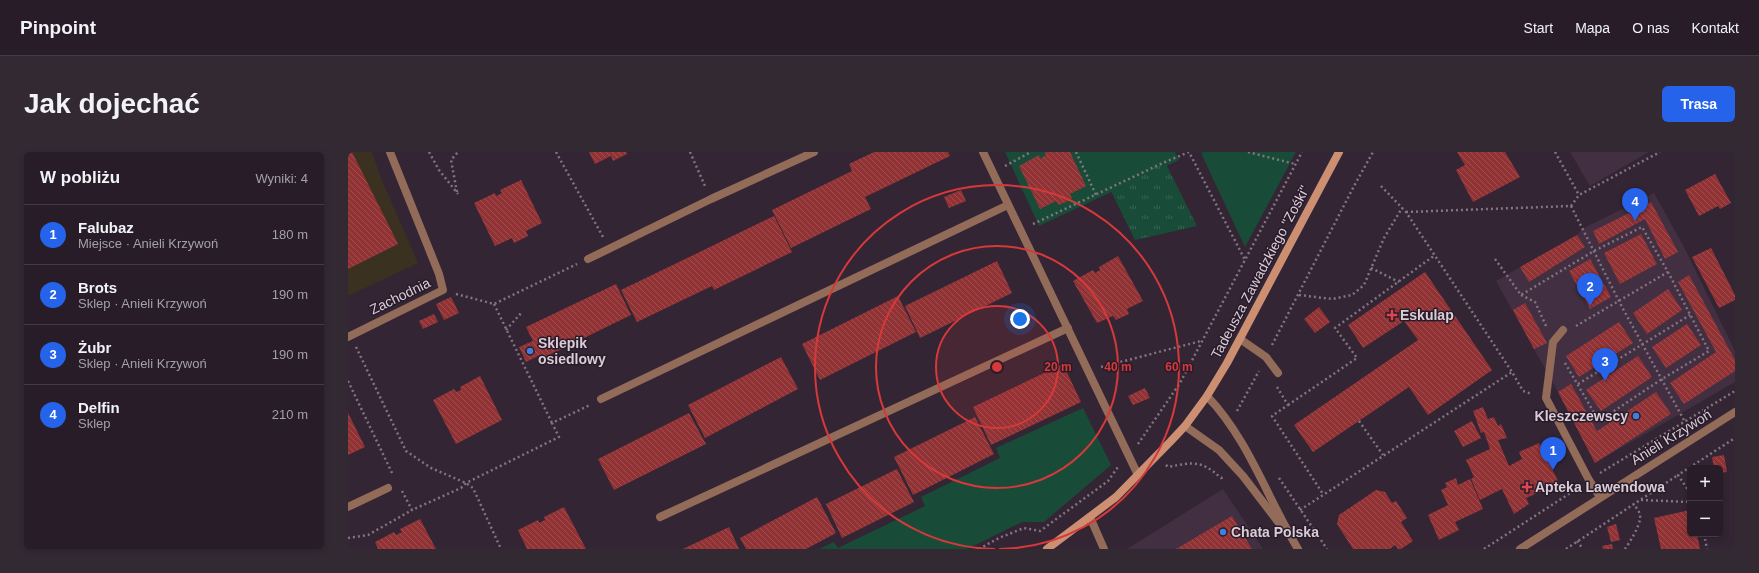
<!DOCTYPE html>
<html lang="pl">
<meta charset="utf-8">
<style>
:root{--surface:#271c27;--page:#332933;--text:#f1f3f6;--muted:#a4a1a7;--line:#433a44;--accent:#2563eb}
body{margin:0;font-family:Helvetica,sans-serif;background:var(--page);color:var(--text)}
.controls{position:absolute;right:12px;bottom:12px;display:grid;overflow:hidden;border-radius:6px;box-shadow:0 2px 6px #0003}
.controls button{width:36px;height:36px;display:grid;place-items:center;padding:0;border:0;border-bottom:1px solid var(--line);background:var(--surface);color:var(--text);font:20px sans-serif}
.you{position:absolute;left:672px;top:167px;width:14px;height:14px;margin:-10px;border:3px solid #fff;border-radius:50%;background:#1a73e8;box-shadow:0 0 0 6px #1a73e833}
.badge{display:grid;place-items:center;width:26px;height:26px;border-radius:50%;background:var(--accent);color:#fff;font-size:13px;font-weight:700}
.pin{position:absolute;translate:-50% -33px;filter:drop-shadow(0 1px 2px #0008)}
.pin::after{content:'';position:absolute;top:21px;width:14px;height:12px;background:inherit;clip-path:polygon(0 0,100% 0,50% 100%)}
.list{margin:0;padding:0;list-style:none}
h2{display:flex;justify-content:space-between;align-items:center;height:52px;margin:0;padding:0 16px;font-size:17px}
h2 small{font-size:13px;font-weight:400;color:var(--muted)}
.list li{display:grid;grid-template-columns:26px 1fr auto;gap:12px;align-items:center;box-sizing:border-box;height:60px;padding:0 16px;border-top:1px solid var(--line)}
.list b{display:block;font-size:15px;white-space:nowrap}
.list p{margin:0;font-size:13px;white-space:nowrap;color:var(--muted)}
.list em{font-size:13px;font-style:normal;color:var(--muted)}
.map{position:relative;flex:none;width:1387px;height:397px;overflow:hidden;border-radius:6px}
header{display:flex;align-items:center;gap:24px;box-sizing:border-box;height:56px;padding:0 20px;background:var(--surface);border-bottom:1px solid var(--line)}
header strong{font-size:19px}
nav{display:flex;gap:22px;margin-inline-start:auto;font-size:14px}
.intro{display:flex;align-items:center;justify-content:space-between;box-sizing:border-box;height:96px;padding:0 24px}
h1{margin:0;font-size:28px}
.button{padding:10px 18px;border-radius:6px;background:var(--accent);color:#fff;font-size:14px;font-weight:700}
main{display:flex;gap:24px;padding:0 24px}
aside{flex:1;background:var(--surface);border-radius:6px;box-shadow:0 2px 6px #0003}
.map>svg:first-child{display:block}
.built{fill:#422f41}
.education{fill:#3a3121}
.grass{fill:#194c38}
.park{fill:url(#park-tufts)}
.building{fill:url(#building-back-hatch)}
.lines{fill:none;stroke-linecap:round;stroke-linejoin:round}
.path{stroke:#827581;stroke-width:2.5;stroke-dasharray:2 3;stroke-linecap:butt}
.lane{stroke:#926b59;stroke-width:8}
.street{stroke:#926b59;stroke-width:8}
.secondary{stroke:#cd8f71;stroke-width:8}
.ring{fill:none;stroke:#d6393a;stroke-width:2}
.health-dot{fill:#e0444e;stroke:#2a1b2a;stroke-width:1.5}
.shop-dot{fill:#3f7fe0;stroke:#2a1b2a;stroke-width:1.5}
.labels{text-anchor:middle;stroke-width:3;stroke-linejoin:round;paint-order:stroke}
.street-label{font-size:14px;fill:#d8ced7;stroke:#2a1b2a}
.poi-label{font-size:14px;font-weight:bold;fill:#d8ced7;stroke:#2a1b2a;text-anchor:start}
.centre{fill:#d6393a;stroke:#2a1b2a;stroke-width:2}
.ring-label{font-size:12px;text-anchor:middle;font-weight:bold;fill:#d6393a;stroke:#2a1b2a;stroke-width:3;stroke-linejoin:round;paint-order:stroke}
</style>
<header>
<strong>Pinpoint</strong>
<nav><a>Start</a><a>Mapa</a><a>O nas</a><a>Kontakt</a></nav>
</header>
<div class="intro"><h1>Jak dojechać</h1><a class="button">Trasa</a></div>
<main>
<aside>
<h2>W pobliżu<small>Wyniki: 4</small></h2>
<ul class="list">
<li><span class="badge">1</span><div><b>Falubaz</b><p>Miejsce · Anieli Krzywoń</p></div><em>180 m</em></li>
<li><span class="badge">2</span><div><b>Brots</b><p>Sklep · Anieli Krzywoń</p></div><em>190 m</em></li>
<li><span class="badge">3</span><div><b>Żubr</b><p>Sklep · Anieli Krzywoń</p></div><em>190 m</em></li>
<li><span class="badge">4</span><div><b>Delfin</b><p>Sklep</p></div><em>210 m</em></li>
</ul>
</aside>
<div class="map">
<svg width="1387" height="397" viewBox="0 0 1387 397">
<defs>
<pattern id="park-tufts" width="24" height="20" patternUnits="userSpaceOnUse"><rect width="24" height="20" fill="#194c38"/><path d="M3 7l-1-3M5 7V3M7 7l1-3M15 17l-1-3M17 17v-4M19 17l1-3" fill="none" stroke="#3a6554"/></pattern>
<pattern id="building-back-hatch" width="6" height="6" patternUnits="userSpaceOnUse"><rect width="6" height="6" fill="#913235"/><path d="M-1 5l2 2M0 0l6 6M5-1l2 2" fill="none" stroke="#a04e52"/></pattern>
</defs>
<rect width="100%" height="100%" fill="#342534"/>
<g class="built">
<polygon points="1222,0 1301,0 1242,34"/>
<polygon points="1306,41 1336,95 1387,199 1387,230 1247,311 1210,240 1148,129 1229,83 1234,77"/>
<polygon points="875,337 915,397 779,397"/>
</g>
<polygon class="education" points="0,0 24,0 33,26 70,111 0,144"/>
<g class="grass">
<polygon points="657,0 827,0 831,8 691,74"/>
<polygon points="856,0 948,0 897,95 853,1"/>
<polygon points="735,256 763,313 696,370 674,370 619,397 471,397 486,390 490,396 577,354 573,345 652,306 648,296"/>
</g>
<polygon class="park" points="817,10 849,74 787,88 762,37"/>
<g class="building">
<polygon points="0,0 4,0 50,92 0,117"/>
<polygon points="241,0 278,0 279,2 265,9 263,4 247,12"/>
<polygon points="526,0 600,0 602,4 517,45 523,57 443,96 424,58 504,19 501,12"/>
<polygon points="697,0 722,0 738,34 722,42 724,47 711,53 708,49 692,57 671,14 691,3 692,7 698,3"/>
<polygon points="1109,0 1157,0 1172,25 1125,50 1108,18 1117,13"/>
<polygon points="1367,22 1383,51 1372,57 1370,54 1351,64 1337,38"/>
<polygon points="173,28 194,71 178,79 180,84 166,91 164,86 147,94 126,51 147,41 148,44 154,41 152,38"/>
<polygon points="613,38 618,49 601,56 596,45"/>
<polygon points="1303,50 1330,100 1317,107 1297,67 1251,92 1245,79"/>
<polygon points="426,64 444,100 366,138 364,134 289,170 273,138"/>
<polygon points="1293,82 1309,112 1272,132 1256,101"/>
<polygon points="1229,83 1237,95 1181,130 1172,115"/>
<polygon points="1363,96 1387,143 1387,148 1371,156 1344,105"/>
<polygon points="770,104 795,149 779,157 781,162 768,168 765,164 749,171 725,129 745,118 747,121 752,118 751,115"/>
<polygon points="1242,107 1263,145 1242,157 1221,119"/>
<polygon points="649,109 664,141 572,186 557,154"/>
<polygon points="1077,120 1144,218 1080,263 1061,235 965,300 946,273 1070,188 1056,169 1015,196 1000,173"/>
<polygon points="1341,123 1387,208 1387,219 1336,252 1322,231 1368,200 1330,130"/>
<polygon points="268,132 283,163 193,207 192,203 178,210 171,195 185,189 178,175"/>
<polygon points="1320,137 1334,158 1299,182 1285,161"/>
<polygon points="550,144 568,180 472,228 454,192"/>
<polygon points="103,145 111,161 96,168 88,152"/>
<polygon points="1177,151 1199,191 1186,197 1165,158"/>
<polygon points="971,155 982,170 967,181 956,167"/>
<polygon points="86,162 90,170 75,177 71,169"/>
<polygon points="1271,170 1285,191 1231,225 1218,204"/>
<polygon points="1339,172 1353,193 1318,216 1304,195"/>
<polygon points="1290,204 1304,225 1253,259 1238,238"/>
<polygon points="433,205 450,237 357,286 340,253"/>
<polygon points="715,212 733,250 643,293 625,255"/>
<polygon points="132,224 154,268 108,292 85,248 106,237 108,240 113,238 112,235"/>
<polygon points="1223,232 1249,279 1308,240 1323,262 1247,311 1210,240"/>
<polygon points="797,236 802,246 785,253 780,244"/>
<polygon points="1135,255 1140,267 1146,265 1150,274 1153,272 1159,286 1150,288 1161,314 1174,307 1171,300 1191,291 1212,333 1204,337 1203,335 1178,346 1181,352 1166,362 1154,337 1132,348 1123,327 1126,325 1118,308 1142,297 1136,280 1133,281 1125,259"/>
<polygon points="0,261 17,295 0,303"/>
<polygon points="341,261 358,292 266,338 250,307"/>
<polygon points="627,265 646,302 565,343 546,305"/>
<polygon points="1124,269 1133,286 1115,295 1106,279"/>
<polygon points="1376,303 1379,320 1372,321 1372,316 1366,316 1364,305"/>
<polygon points="549,317 566,350 494,386 478,352"/>
<polygon points="1108,326 1110,333 1122,327 1135,357 1107,370 1111,378 1091,388 1080,363 1100,353 1093,338 1099,335 1097,331"/>
<polygon points="1028,338 1037,340 1044,351 1048,349 1059,366 1053,370 1065,389 1053,397 1050,397 1047,393 1042,397 1005,397 989,372 991,363"/>
<polygon points="469,345 488,381 458,397 398,397 392,386"/>
<polygon points="216,355 238,397 179,397 170,378 190,368 191,371 197,368 196,365"/>
<polygon points="1342,358 1342,382 1349,382 1352,397 1313,397 1306,366"/>
<polygon points="884,364 904,397 828,397"/>
<polygon points="72,367 88,397 30,397 27,390 46,380 48,383 54,380 52,377"/>
<polygon points="1268,372 1272,388 1263,390 1259,375"/>
<polygon points="381,375 391,397 335,397"/>
<polygon points="1264,392 1265,397 1255,397 1254,394"/>
</g>
<g class="lines">
<g class="path">
<polyline points="81,0 91,18 110,42"/>
<polyline points="208,0 255,85"/>
<polyline points="342,0 357,34"/>
<polyline points="728,0 748,43"/>
<polyline points="900,0 947,12"/>
<polyline points="1207,0 1231,43"/>
<polyline points="657,14 683,0"/>
<polyline points="1033,34 1058,60 1164,220 1175,239 1184,242"/>
<polyline points="109,40 103,8 110,0"/>
<polyline points="1223,54 1274,155 1337,270"/>
<polyline points="1058,60 1223,54 1231,43 1312,0"/>
<polyline points="685,72 817,10 841,0 897,108"/>
<polyline points="1147,107 1173,143 1246,99 1294,75 1320,120 1361,199 1314,227 1251,269 1217,211"/>
<polyline points="1023,116 1051,130"/>
<polyline points="108,142 146,152 229,112"/>
<polyline points="951,143 984,147 1004,143 1016,133 1036,86 1054,56"/>
<polyline points="1173,143 1187,150 1199,176"/>
<polyline points="146,152 204,271"/>
<polyline points="1228,174 1320,120"/>
<polyline points="158,178 174,160"/>
<polyline points="924,193 1006,34 1025,0"/>
<polyline points="8,195 58,299 83,316 118,331 125,336 153,397"/>
<polyline points="753,215 853,189"/>
<polyline points="0,229 45,323"/>
<polyline points="1230,232 1342,163"/>
<polyline points="929,235 940,253 924,264 975,342"/>
<polyline points="940,253 1009,206 987,176 1087,103"/>
<polyline points="889,259 911,219"/>
<polyline points="1011,269 1035,303"/>
<polyline points="790,292 832,231 954,0"/>
<path d="M818 313 820 315C846 310 853 308 873 326L876 325"/>
<polyline points="1252,321 1387,239"/>
<polyline points="931,326 979,397"/>
<polyline points="54,339 64,358 113,336 118,331 211,285 204,271 242,253"/>
<polyline points="1342,341 1330,323 1387,286"/>
<polyline points="1293,348 1342,350"/>
<polyline points="952,358 1164,220"/>
<polyline points="1356,382 1359,397"/>
<polyline points="0,386 20,383 64,358"/>
<polyline points="1229,389 1235,397"/>
<polyline points="631,397 651,386 676,376 692,379 760,329 770,315"/>
<polyline points="1136,397 1230,336"/>
<polyline points="1218,397 1330,323"/>
<path d="M1277 397C1282 390 1291 375 1292 367 1293 361 1289 356 1285 352"/>
</g>
<g class="lane">
<polyline points="42,0 83,102"/>
<polyline points="240,107 363,47 466,0"/>
<polyline points="1215,178 1205,190 1198,246 1241,328 1252,345"/>
<polyline points="892,187 918,205 930,221"/>
<polyline points="253,247 660,53"/>
<polyline points="312,365 720,176"/>
<polyline points="742,365 756,397"/>
</g>
<g class="street">
<polyline points="635,0 790,323"/>
<polyline points="0,185 95,138 91,122 83,102"/>
<path d="M859 244C901 288 919 346 950 397"/>
<polyline points="837,274 871,298 895,324 934,375"/>
<polyline points="0,355 40,336"/>
<polyline points="1172,397 1387,260"/>
</g>
<polyline class="secondary" points="699,397 768,345 822,290 837,274 859,244 879,211 991,0"/>
</g>
<circle cx="649" cy="215" r="61" fill="#d6393a" fill-opacity=".12"/>
<g class="ring">
<circle cx="649" cy="215" r="61"/>
<circle cx="649" cy="215" r="121"/>
<path d="M647 397A182 182 0 1 1 651 397"/>
</g>
<g class="health-dot">
<path d="M1042 157h4v4h4v4h-4v4h-4v-4h-4v-4h4z"/>
<path d="M1177 329h4v4h4v4h-4v4h-4v-4h-4v-4h4z"/>
</g>
<g class="shop-dot">
<circle cx="182" cy="199" r="4"/>
<circle cx="1288" cy="264" r="4"/>
<circle cx="875" cy="380" r="4"/>
</g>
<g class="labels">
<g class="street-label">
<text transform="translate(912 120) rotate(-62)" y="5">Tadeusza Zawadzkiego "Zośki"</text>
<text transform="translate(52 144) rotate(-26)" y="5">Zachodnia</text>
<text transform="translate(1323 285) rotate(-32)" y="5">Anieli Krzywoń</text>
</g>
<g class="poi-label">
<text x="1052" y="168">Eskulap</text>
<text x="190" y="196">Sklepik<tspan x="190" dy="16">osiedlowy</tspan></text>
<text x="1280" y="269" text-anchor="end">Kleszczewscy</text>
<text x="1187" y="340">Apteka Lawendowa</text>
<text x="883" y="385">Chata Polska</text>
</g>
</g>
<circle cx="649" cy="215" r="6" class="centre"/>
<g class="ring-label">
<text x="710" y="219">20 m</text>
<text x="770" y="219">40 m</text>
<text x="831" y="219">60 m</text>
</g>
</svg>
<div class="controls">
<button>+</button>
<button>−</button>
</div>
<div class="you"></div>
<div class="pin badge" style="left:1205px;top:318px">1</div>
<div class="pin badge" style="left:1242px;top:154px">2</div>
<div class="pin badge" style="left:1257px;top:229px">3</div>
<div class="pin badge" style="left:1287px;top:69px">4</div>
</div>
</main>
